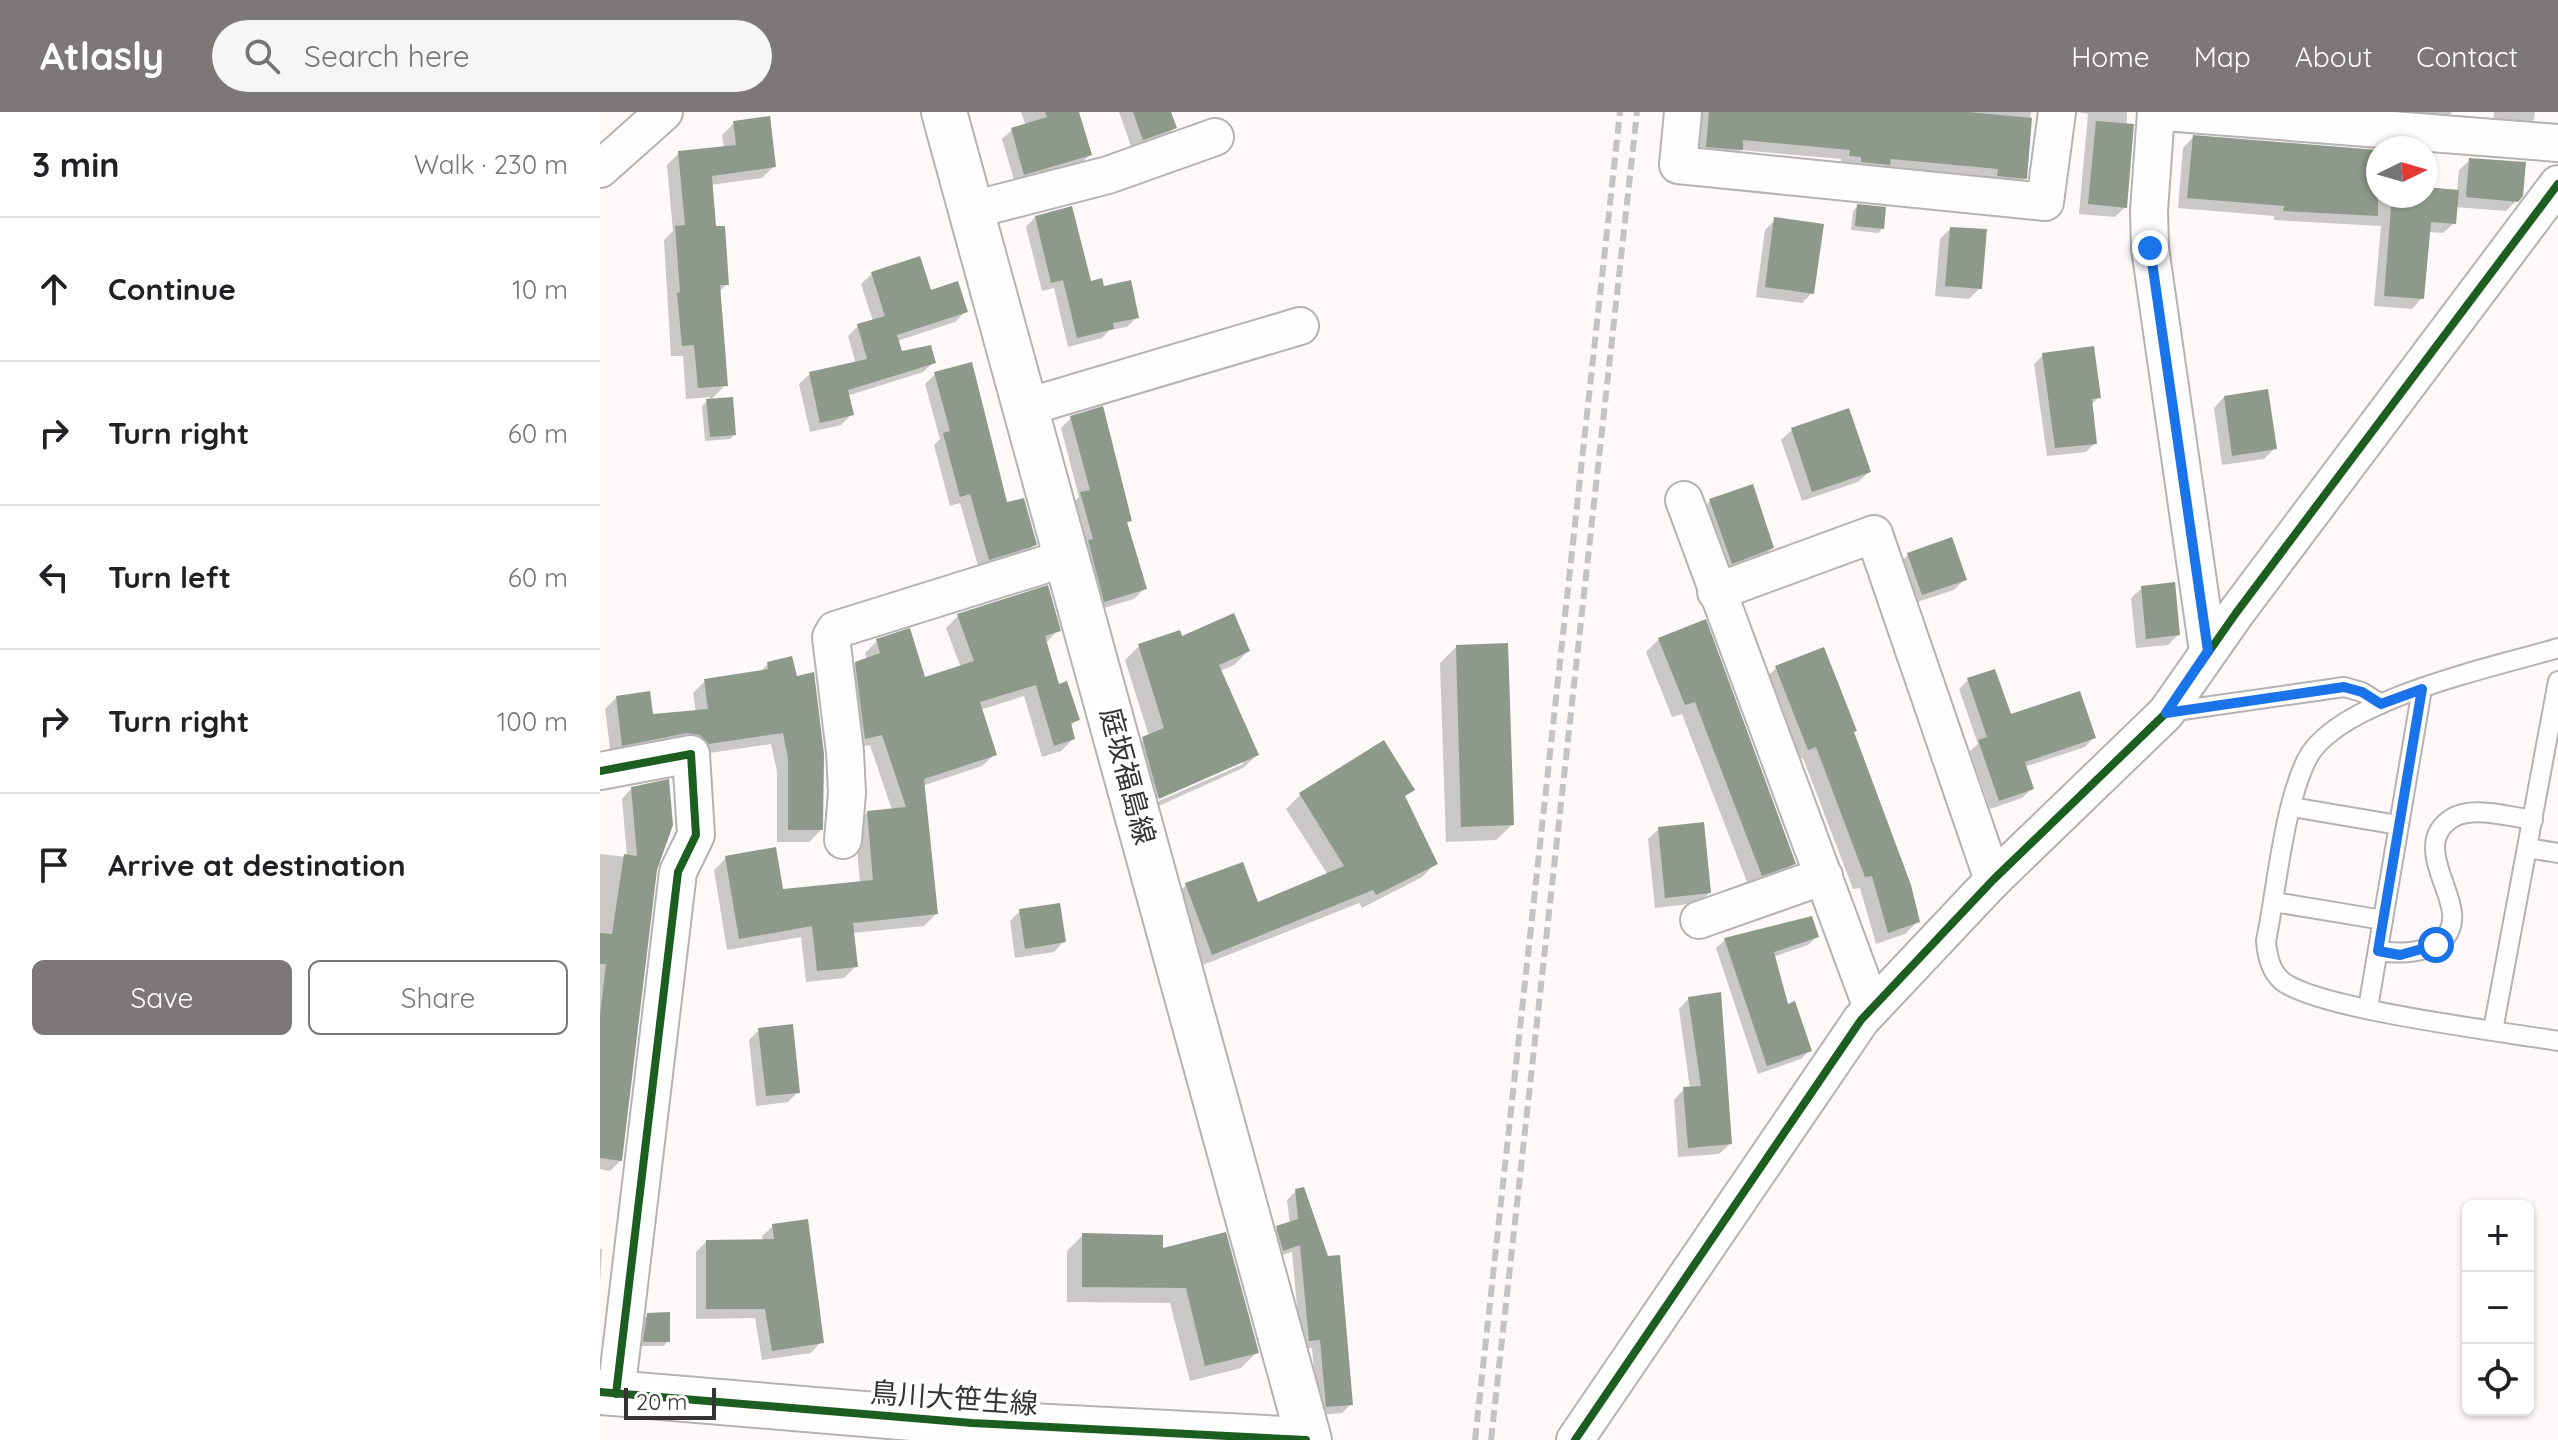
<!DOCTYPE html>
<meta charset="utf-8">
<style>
:root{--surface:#fff;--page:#f6f6f6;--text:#202124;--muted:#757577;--line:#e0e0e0;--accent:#7c7878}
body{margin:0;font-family:Quicksand,"Noto Sans JP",sans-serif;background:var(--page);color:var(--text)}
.controls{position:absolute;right:24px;bottom:24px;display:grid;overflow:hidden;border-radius:12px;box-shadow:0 2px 6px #0004}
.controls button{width:72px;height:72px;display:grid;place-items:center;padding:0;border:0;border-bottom:2px solid var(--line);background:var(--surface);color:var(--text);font:40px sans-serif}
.compass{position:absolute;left:1766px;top:24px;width:72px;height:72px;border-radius:50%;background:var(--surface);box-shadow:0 2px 6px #0004;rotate:85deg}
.scale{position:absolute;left:24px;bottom:20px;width:92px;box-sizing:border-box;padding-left:8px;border:4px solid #363333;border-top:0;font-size:22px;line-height:28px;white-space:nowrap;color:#363333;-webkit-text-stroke:6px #fff;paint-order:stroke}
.stop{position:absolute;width:24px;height:24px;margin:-18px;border:6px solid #1a73e8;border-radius:50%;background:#fff}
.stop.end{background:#1a73e8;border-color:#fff;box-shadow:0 2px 8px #0008}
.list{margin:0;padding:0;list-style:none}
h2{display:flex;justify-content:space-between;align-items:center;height:104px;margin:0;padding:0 32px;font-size:34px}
h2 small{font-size:26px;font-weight:400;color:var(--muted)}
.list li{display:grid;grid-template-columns:52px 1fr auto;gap:24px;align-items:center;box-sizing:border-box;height:144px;padding:0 32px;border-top:2px solid var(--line)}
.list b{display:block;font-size:30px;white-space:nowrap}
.list em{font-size:26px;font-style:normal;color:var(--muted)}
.actions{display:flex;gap:16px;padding:24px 32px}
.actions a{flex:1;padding:18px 0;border:2px solid var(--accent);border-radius:12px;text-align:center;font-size:28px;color:var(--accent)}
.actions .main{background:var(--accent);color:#fff}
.icon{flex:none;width:44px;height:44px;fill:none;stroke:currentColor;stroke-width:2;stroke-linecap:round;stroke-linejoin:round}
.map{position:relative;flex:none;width:1958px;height:1328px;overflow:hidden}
header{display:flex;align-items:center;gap:48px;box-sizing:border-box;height:112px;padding:0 40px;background:var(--accent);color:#fff}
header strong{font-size:38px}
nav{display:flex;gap:44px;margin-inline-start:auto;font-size:28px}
.search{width:560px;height:72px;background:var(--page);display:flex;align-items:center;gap:20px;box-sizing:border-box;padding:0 28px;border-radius:44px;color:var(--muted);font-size:30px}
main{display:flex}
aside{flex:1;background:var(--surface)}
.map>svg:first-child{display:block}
.shadow{fill:#0003;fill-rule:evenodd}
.building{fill:#8e998c}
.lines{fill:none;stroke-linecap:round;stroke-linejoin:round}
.lane-casing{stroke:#b6b2b2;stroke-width:22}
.street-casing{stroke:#b6b2b2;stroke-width:40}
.secondary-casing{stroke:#b6b2b2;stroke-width:48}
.lane{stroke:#fffefe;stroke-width:18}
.street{stroke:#fffefe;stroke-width:36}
.secondary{stroke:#fffefe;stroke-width:44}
.rail{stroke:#c4c3c3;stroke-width:6;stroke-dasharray:12 6;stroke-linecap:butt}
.cycleway-casing{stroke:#fff;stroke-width:13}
.cycleway{stroke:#1b5e20;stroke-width:8}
.route{stroke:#1a73e8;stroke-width:10}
.labels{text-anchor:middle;stroke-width:8;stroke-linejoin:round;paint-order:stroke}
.street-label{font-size:28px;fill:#363333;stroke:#fff}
</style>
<header>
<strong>Atlasly</strong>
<div class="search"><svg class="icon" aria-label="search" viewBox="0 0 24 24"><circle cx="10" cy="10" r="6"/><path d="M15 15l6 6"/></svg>Search here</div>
<nav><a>Home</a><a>Map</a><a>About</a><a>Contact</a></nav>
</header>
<main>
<aside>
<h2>3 min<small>Walk · 230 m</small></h2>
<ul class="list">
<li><svg class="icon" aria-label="ahead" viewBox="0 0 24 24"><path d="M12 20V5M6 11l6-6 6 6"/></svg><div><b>Continue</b></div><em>10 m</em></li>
<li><svg class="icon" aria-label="right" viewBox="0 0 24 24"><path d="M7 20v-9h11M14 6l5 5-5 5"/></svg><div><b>Turn right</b></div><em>60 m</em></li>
<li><svg class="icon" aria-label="left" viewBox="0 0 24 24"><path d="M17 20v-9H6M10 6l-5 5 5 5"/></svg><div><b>Turn left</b></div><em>60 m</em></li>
<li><svg class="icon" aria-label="right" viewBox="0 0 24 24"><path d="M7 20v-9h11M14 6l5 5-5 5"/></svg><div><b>Turn right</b></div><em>100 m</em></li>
<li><svg class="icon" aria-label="arrive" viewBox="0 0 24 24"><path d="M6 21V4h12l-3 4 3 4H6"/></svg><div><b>Arrive at destination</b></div></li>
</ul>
<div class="actions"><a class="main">Save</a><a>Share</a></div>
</aside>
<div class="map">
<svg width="1958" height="1328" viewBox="0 0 1958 1328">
<rect width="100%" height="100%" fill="#fdf9f9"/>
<g class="shadow">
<polygon points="421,0 478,0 490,43 480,52 415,71 402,27 412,18 426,14"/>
<polygon points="519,0 569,0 574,16 564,26 532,37"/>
<polygon points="1101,0 1431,0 1425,66 1415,76 1240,54 1241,47 1140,38 1130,48 1097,44"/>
<polygon points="1479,0 1527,0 1525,95 1515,105 1479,102 1488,2"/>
<polygon points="1754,0 1852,0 1844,9"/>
<polygon points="1894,0 1935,0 1934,7 1924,18 1893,15"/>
<polygon points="134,11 174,54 162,66 110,73 114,117 127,172 119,180 125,273 110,289 134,323 130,327 105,329 102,294 111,285 86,287 83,244 71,244 64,128 73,119 67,53 79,41 124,36 122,23"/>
<polygon points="1593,25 1778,40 1778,84 1826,84 1826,77 1857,80 1859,58 1870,48 1917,88 1906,99 1855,95 1854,111 1843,121 1828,120 1822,186 1812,197 1774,194 1781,114 1674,108 1674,104 1578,96 1583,36"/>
<polygon points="1258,94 1283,116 1278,121 1251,118 1253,99"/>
<polygon points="435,105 490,171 502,177 537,205 527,215 510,218 502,226 468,235 454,176 442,179 426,115"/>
<polygon points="1175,108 1212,181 1202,191 1156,185 1165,118"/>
<polygon points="1350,117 1380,176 1369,187 1335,184 1340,127"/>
<polygon points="272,162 366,199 355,210 297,229 300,242 334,250 323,260 247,284 251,303 241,313 210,320 199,272 210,262 256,252 248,224 258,214 273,209 261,172"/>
<polygon points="1443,243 1499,285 1491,293 1495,331 1486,340 1447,344 1434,252"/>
<polygon points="335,262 406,393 435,432 424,443 379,457 360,391 350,394 334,333 340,327 325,272"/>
<polygon points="1624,285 1675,336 1664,347 1622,353 1614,296"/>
<polygon points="471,306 530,408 526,412 544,477 534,487 494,499 471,393 479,385 461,316"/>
<polygon points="1192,318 1269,360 1258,370 1202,389 1181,328"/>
<polygon points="1111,388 1172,436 1161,446 1121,461 1100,399"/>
<polygon points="1308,443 1365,467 1354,478 1311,492 1298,453"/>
<polygon points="1542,476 1578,523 1568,533 1536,536 1531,486"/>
<polygon points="358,504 458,518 445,532 458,574 477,607 470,615 473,627 461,639 442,645 424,584 380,598 395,642 382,654 322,674 336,802 324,814 252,821 256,854 244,866 206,870 201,825 127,838 114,758 126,746 181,779 260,772 255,713 267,701 292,698 270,633 253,637 244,564 256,552 267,548 265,541 277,529 324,567 361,556 346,516"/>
<path d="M581 526 648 539 634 553 620 559 657 643 643 656 545 700 529 641 549 624 525 548 539 534ZM643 648V652L550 693 549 690Z"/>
<polygon points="1059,527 1194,751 1181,764 1149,775 1082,602 1072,605 1046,540"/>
<polygon points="856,535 912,713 896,728 846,730 840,551"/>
<polygon points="168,552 221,718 209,730 177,730 177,659 171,632 96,643 11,644 5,597 17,585 51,604 96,600 93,581 105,569 159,561"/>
<polygon points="1176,556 1252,621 1318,809 1305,822 1276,832 1260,776 1253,777 1203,646 1195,649 1164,568"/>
<polygon points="1368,568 1409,605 1494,625 1485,635 1424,655 1431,677 1422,686 1390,697 1370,639 1378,632 1359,577"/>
<polygon points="32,676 55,757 21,1048 10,1059 0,1057 0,742 27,745 22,687"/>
<polygon points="812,678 803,686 836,751 822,765 762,796 759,791 598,855 572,787 586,773 657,793 728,763 686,697 700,683"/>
<polygon points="1059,717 1109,781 1099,791 1055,796 1048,727"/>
<polygon points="420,799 464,829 454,840 415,846 410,809"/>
<polygon points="1217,824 1208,833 1173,845 1187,894 1210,938 1201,947 1158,962 1116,836 1125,828"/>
<polygon points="1089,886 1130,1032 1119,1042 1078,1045 1074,988 1084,977 1090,977 1079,897"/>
<polygon points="159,918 198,980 188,990 156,994 149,928"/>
<polygon points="696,1079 751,1292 742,1301 718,1303 712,1236 701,1237 692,1140 674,1146 669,1125 677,1116 690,1112 687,1088"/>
<polygon points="173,1114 221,1230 211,1241 162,1248 155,1206 96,1207 96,1140 106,1130 163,1129 162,1124"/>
<polygon points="483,1123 561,1138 657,1240 641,1256 590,1269 570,1191 467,1190 467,1139"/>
<polygon points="0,1137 2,1137 0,1170"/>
<polygon points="48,1203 68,1229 64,1234 40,1234 43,1208"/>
</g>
<g class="building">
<polygon points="445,0 479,0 492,43 424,63 411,16 447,5"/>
<polygon points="533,0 571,0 577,16 543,28"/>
<polygon points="1109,0 1368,0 1432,6 1427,67 1397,64 1398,57 1291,47 1290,53 1261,50 1261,45 1249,44 1250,38 1143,28 1143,38 1106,35"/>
<polygon points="170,4 176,55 112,64 116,114 125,114 129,173 120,173 128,274 98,276 94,233 82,234 77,181 80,180 75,114 85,113 78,39 136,33 133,9"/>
<polygon points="1496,9 1534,12 1527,96 1488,92"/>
<polygon points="1593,23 1778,38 1778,104 1683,99 1684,94 1587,86"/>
<polygon points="1869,46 1926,50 1923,84 1918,90 1866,85"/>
<polygon points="1826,75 1859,78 1856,112 1831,110 1824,187 1784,184 1792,84 1826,84"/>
<polygon points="1257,92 1286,95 1284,117 1255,114"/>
<polygon points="472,94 491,169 502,166 504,174 531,168 539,206 513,211 514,217 477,226 463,168 451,171 435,104"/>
<polygon points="1174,105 1224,112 1214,182 1165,175"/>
<polygon points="1350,115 1387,117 1382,177 1345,174"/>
<polygon points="320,144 331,178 358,169 368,200 297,223 302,239 331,233 336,251 248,278 254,303 220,311 209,260 267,247 257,212 285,204 271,160"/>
<polygon points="1494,234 1501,286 1492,287 1497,332 1455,336 1442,241"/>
<polygon points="372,250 407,390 424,386 437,433 389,448 370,382 360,385 343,321 350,319 334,260"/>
<polygon points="1668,277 1677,337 1632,344 1624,284"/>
<polygon points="133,285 136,323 110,325 106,287"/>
<polygon points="503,294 532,409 527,410 547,477 504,490 488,428 493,427 480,380 490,378 470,304"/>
<polygon points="1249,296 1271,360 1212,380 1191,316"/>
<polygon points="1153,372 1174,436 1132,452 1109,387"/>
<polygon points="1352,425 1367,468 1322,483 1307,441"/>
<polygon points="1575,470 1580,523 1546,527 1541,474"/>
<polygon points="448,473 461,519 445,524 459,572 467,569 480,608 471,611 475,627 454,634 436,573 380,590 397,643 324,667 338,802 253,811 258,855 217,859 212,814 139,827 125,744 176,735 183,777 273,768 267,699 306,695 282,623 265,627 255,550 280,541 276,527 310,516 325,565 374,549 357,502"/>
<polygon points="634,501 650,539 619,553 659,643 559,687 542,625 564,616 538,532 580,518 582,524"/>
<polygon points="1106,507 1196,752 1162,764 1095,590 1085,593 1058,526"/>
<polygon points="908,531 914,713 861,715 856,533"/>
<polygon points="1224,535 1257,619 1254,620 1311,773 1320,810 1288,821 1272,764 1265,765 1216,635 1208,638 1175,554"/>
<polygon points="192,544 197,564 214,560 224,642 223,718 188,718 188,646 183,621 109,632 100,623 87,621 22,634 16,584 50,579 53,602 108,597 104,567 168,557 167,550"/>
<polygon points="1395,557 1411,602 1480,579 1496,626 1425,650 1434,677 1399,689 1378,628 1387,625 1367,566"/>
<polygon points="784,628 815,678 805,684 838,752 776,783 773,778 612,843 585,771 643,750 658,790 744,754 699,681"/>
<polygon points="69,667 73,713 57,758 22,1049 0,1046 0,903 6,852 0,852 0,821 12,822 24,742 37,744 31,675"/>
<polygon points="1104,710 1111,781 1065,786 1058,715"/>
<polygon points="460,791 466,830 425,837 419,797"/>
<polygon points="1212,804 1219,825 1174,840 1188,892 1195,889 1212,939 1167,954 1124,826"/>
<polygon points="1121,880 1132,1032 1088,1036 1083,975 1101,974 1088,885"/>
<polygon points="193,912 200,981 166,984 158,916"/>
<polygon points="704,1075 728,1144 740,1143 753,1293 726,1295 720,1228 709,1229 700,1133 683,1139 676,1114 698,1107 695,1077"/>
<polygon points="208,1107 224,1231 172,1239 165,1197 106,1197 106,1128 174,1127 172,1112"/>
<polygon points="626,1120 659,1241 605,1254 586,1176 482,1175 482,1121 563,1123 563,1136"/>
<polygon points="70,1200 70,1230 43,1230 47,1201"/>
</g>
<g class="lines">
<defs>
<g id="lane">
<path d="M1958 536C1895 555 1734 588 1706 649 1683 698 1677 775 1666 829 1667 842 1671 859 1681 868 1713 897 1906 920 1958 929"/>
<polyline points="1569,600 1744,575 1762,580 1781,592"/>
<polyline points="1692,695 1798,713"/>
<polyline points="1928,736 1958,741"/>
<polyline points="1674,790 1783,808"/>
<path d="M1778 839C1805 843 1856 841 1852 801 1849 770 1814 728 1854 705 1875 694 1911 705 1933 708"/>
<polyline points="1768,896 1822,577"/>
<polyline points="1893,918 1958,569"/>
</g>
<g id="street">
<polyline points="1083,0 1078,53 1445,90 1457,0"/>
<polyline points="1556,0 1549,99 1550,136 1608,539"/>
<polyline points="1564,0 1958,31"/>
<polyline points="0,57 64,0"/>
<polyline points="372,98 508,63 615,25"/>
<polyline points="427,295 700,214"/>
<polyline points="1084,388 1272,896"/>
<polyline points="1116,480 1274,422 1393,768"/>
<polyline points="0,659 91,642 96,723 78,760 16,1282"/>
<polyline points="243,728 247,681 245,640 231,525 235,518 469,445"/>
<polyline points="1099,808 1224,764"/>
<polyline points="975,1328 1261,908 1393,768 1566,601 1636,501 1958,72"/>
</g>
<g id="secondary">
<polyline points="344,0 709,1328"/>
<polyline points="0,1280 372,1311 706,1328"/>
</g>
</defs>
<use href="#lane" class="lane-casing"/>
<use href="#street" class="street-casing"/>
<use href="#secondary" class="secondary-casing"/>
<use href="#lane" class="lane"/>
<use href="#street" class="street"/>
<use href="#secondary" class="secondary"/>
<g class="rail">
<polyline points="875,1328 1020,0"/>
<polyline points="891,1328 1037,0"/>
</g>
<defs>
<g id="cycleway">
<polyline points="0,659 91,642 96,723 78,760 16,1282"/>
<polyline points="0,1280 372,1311 706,1328"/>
<polyline points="975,1328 1261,908 1393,768 1566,601 1636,501 1958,72"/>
</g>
</defs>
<use href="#cycleway" class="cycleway-casing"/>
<use href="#cycleway" class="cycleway"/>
</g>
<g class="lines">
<polyline class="route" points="1550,136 1608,539 1566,601 1744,575 1762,580 1781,592 1822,577 1778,839 1800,843 1836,833"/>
</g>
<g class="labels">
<g class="street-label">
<text transform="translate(528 664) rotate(75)" y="10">庭坂福島線</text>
<text transform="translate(354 1286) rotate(4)" y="10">鳥川大笹生線</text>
</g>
</g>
</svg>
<div class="controls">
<button>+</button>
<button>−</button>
<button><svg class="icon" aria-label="locate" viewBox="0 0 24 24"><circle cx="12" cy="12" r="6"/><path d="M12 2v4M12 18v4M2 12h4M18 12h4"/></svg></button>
</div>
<svg class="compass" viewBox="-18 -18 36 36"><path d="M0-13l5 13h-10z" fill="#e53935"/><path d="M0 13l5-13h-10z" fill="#757577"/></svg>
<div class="scale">20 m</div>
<div class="stop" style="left:1836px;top:833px"></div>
<div class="stop end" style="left:1550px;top:136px"></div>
</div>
</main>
